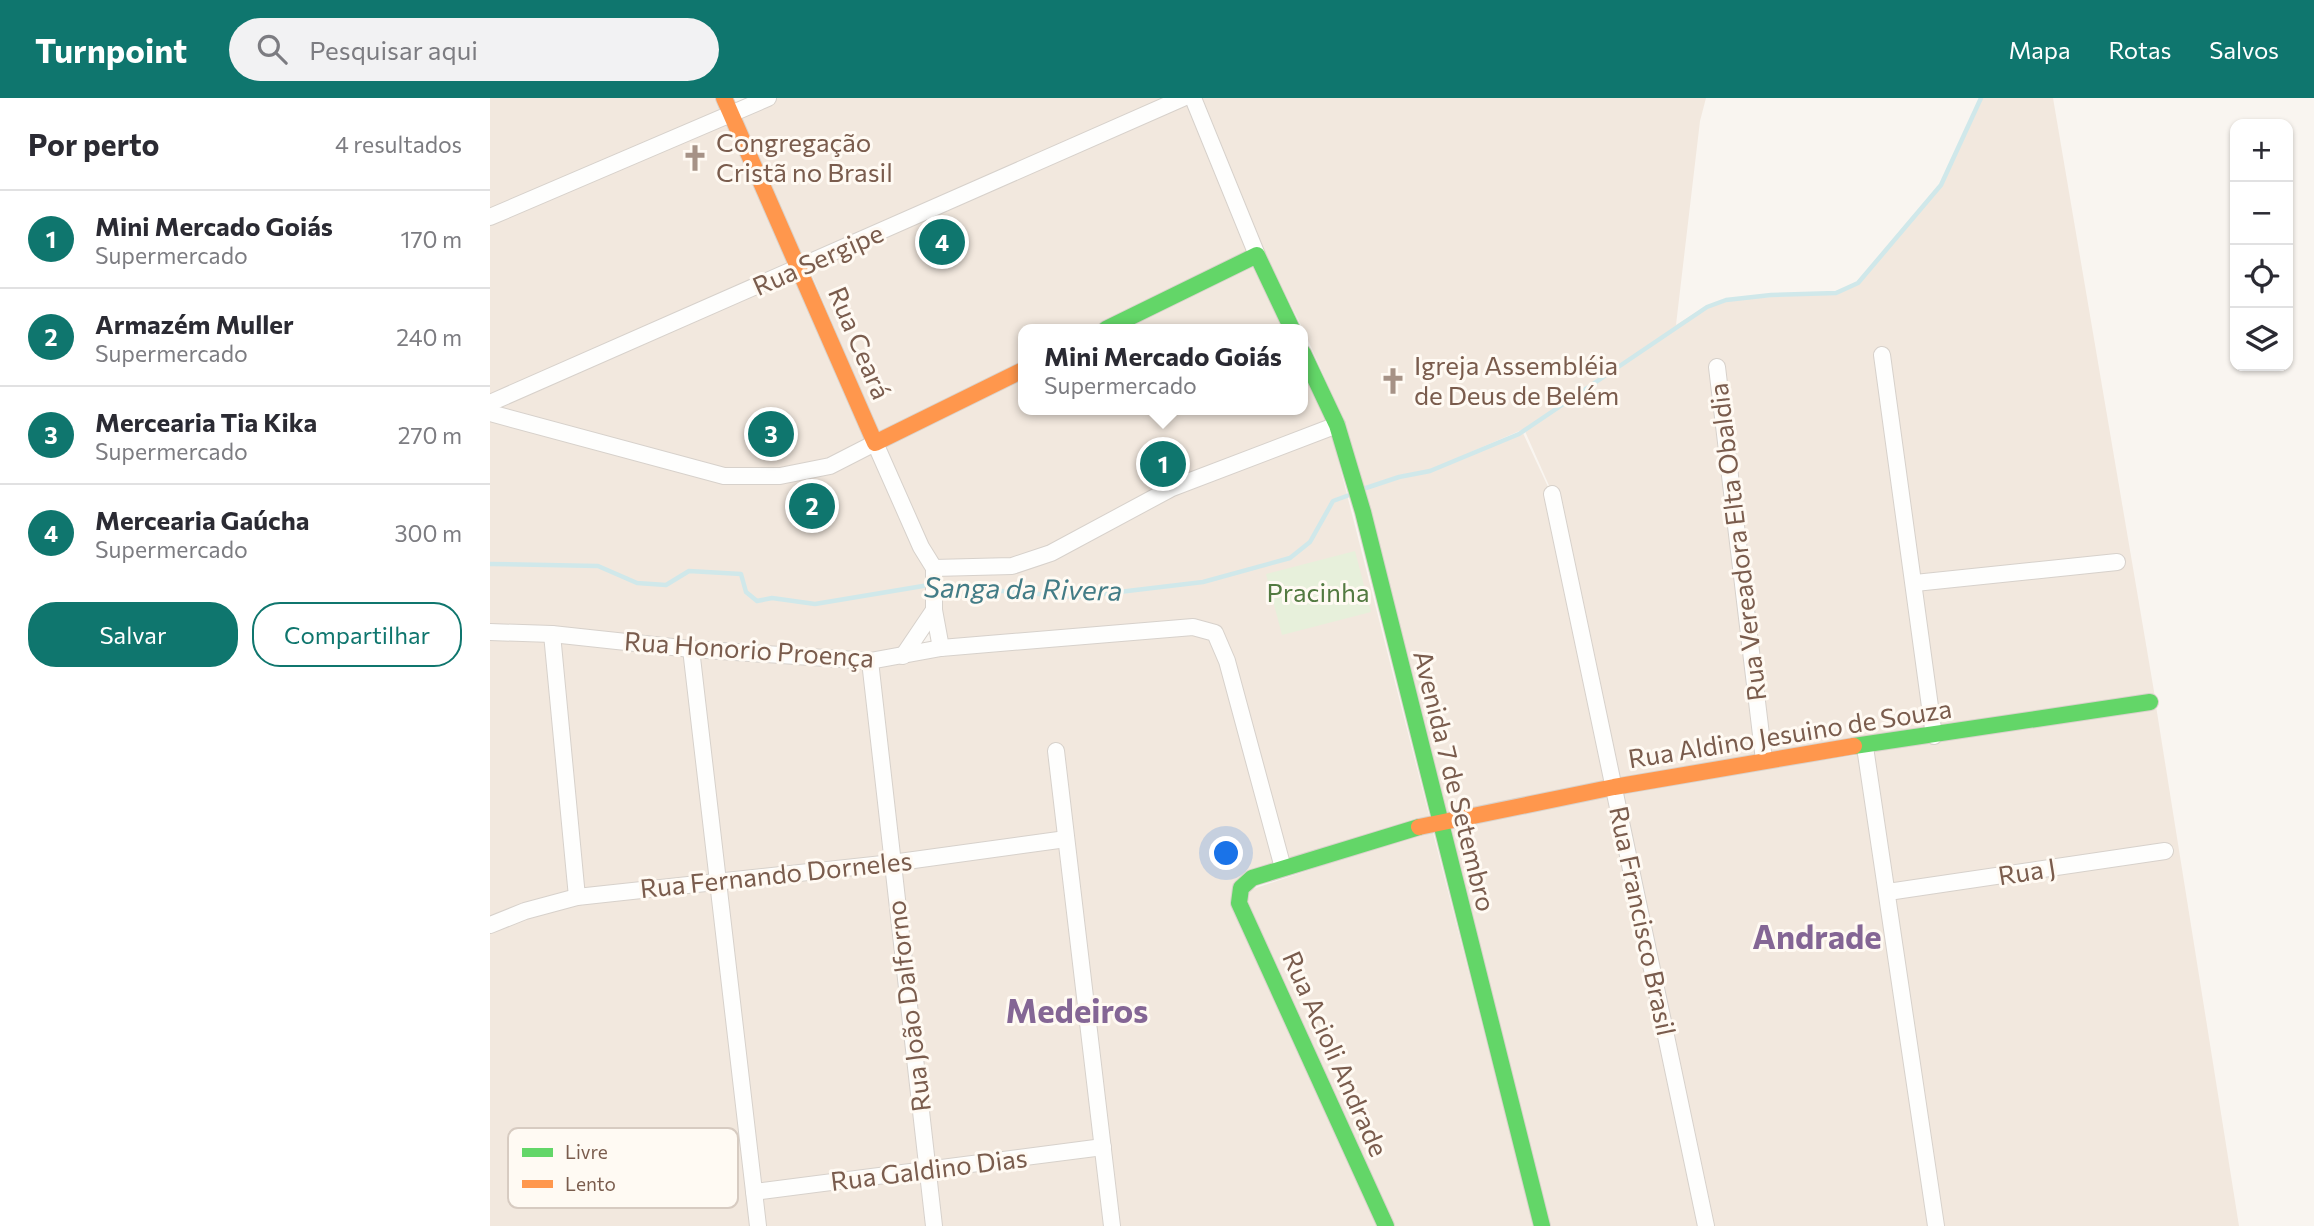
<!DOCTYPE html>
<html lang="pt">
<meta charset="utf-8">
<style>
:root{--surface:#fff;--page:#f2f2f3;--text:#2b2b33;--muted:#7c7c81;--line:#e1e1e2;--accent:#0f766e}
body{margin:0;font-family:Commissioner,sans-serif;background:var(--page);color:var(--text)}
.controls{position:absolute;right:21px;top:21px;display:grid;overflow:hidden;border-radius:14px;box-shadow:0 2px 5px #0004}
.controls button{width:63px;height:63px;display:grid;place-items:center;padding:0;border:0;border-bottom:2px solid var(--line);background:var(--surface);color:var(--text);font:35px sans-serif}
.you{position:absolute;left:737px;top:756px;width:24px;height:24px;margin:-18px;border:5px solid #fff;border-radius:50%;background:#1a73e8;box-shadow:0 0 0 10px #1a73e833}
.badge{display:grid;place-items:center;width:46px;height:46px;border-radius:50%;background:var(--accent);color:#fff;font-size:23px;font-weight:700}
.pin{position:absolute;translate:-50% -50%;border:4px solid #fff;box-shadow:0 2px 7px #0006}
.popup{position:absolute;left:528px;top:226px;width:290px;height:91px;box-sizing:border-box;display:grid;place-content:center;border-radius:14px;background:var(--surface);filter:drop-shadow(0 2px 5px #0005);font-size:23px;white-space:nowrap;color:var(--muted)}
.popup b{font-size:26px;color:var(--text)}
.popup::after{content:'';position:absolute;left:50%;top:100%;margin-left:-14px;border:14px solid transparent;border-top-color:var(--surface)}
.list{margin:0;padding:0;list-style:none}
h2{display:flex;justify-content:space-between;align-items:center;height:91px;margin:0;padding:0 28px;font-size:30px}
h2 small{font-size:23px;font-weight:400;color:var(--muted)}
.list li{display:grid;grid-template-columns:46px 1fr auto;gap:21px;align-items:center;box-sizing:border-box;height:98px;padding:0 28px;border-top:2px solid var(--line)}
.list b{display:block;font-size:26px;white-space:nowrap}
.list p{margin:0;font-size:23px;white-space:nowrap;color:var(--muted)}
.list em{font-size:23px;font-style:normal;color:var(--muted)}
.actions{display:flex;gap:14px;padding:21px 28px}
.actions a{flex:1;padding:16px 0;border:2px solid var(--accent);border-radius:28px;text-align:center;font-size:24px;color:var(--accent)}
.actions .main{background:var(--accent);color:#fff}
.icon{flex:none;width:38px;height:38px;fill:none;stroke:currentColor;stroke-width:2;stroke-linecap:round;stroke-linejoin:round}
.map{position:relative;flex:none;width:1824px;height:1128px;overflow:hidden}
header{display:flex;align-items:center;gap:42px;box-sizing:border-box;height:98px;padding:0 35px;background:var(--accent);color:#fff}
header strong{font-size:33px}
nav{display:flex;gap:38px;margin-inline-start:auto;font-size:24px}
.search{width:490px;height:63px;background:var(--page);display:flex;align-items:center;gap:18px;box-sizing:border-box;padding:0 24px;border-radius:38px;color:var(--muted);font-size:26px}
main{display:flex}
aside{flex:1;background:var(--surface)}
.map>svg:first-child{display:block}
.residential{fill:#f2e8de}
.green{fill:#e7f0db}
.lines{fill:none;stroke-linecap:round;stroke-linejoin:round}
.stream{stroke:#d0e8ea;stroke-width:4.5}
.street-casing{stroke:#d7d1cb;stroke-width:18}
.fast-casing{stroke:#d9d2cb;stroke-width:18}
.slow-casing{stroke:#d9d2cb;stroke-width:18}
.street{stroke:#fefefd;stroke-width:16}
.fast{stroke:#63d668;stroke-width:16}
.slow{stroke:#ff974d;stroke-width:16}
.labels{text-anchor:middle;stroke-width:6;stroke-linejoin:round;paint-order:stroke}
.poi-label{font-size:26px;fill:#7a5c4d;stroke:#fffaf3;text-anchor:start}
.street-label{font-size:26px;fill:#7a5c4d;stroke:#fffaf3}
.park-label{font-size:26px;fill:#537a41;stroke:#fffaf3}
.water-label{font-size:28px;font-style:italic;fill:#437c86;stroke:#fffaf3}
.district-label{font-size:33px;font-weight:bold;fill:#846695;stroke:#fffaf3}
.key{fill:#fffaf3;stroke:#d7cbc1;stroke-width:2}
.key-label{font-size:19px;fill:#7a5c4d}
</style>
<header>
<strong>Turnpoint</strong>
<div class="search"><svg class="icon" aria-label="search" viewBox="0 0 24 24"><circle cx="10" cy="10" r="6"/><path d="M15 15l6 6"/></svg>Pesquisar aqui</div>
<nav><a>Mapa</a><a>Rotas</a><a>Salvos</a></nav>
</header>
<main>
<aside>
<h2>Por perto<small>4 resultados</small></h2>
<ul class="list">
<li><span class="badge">1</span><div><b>Mini Mercado Goiás</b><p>Supermercado</p></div><em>170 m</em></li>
<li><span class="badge">2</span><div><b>Armazém Muller</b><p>Supermercado</p></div><em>240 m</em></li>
<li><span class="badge">3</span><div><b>Mercearia Tia Kika</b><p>Supermercado</p></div><em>270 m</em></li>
<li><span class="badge">4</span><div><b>Mercearia Gaúcha</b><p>Supermercado</p></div><em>300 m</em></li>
</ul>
<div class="actions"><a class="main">Salvar</a><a>Compartilhar</a></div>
</aside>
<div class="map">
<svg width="1824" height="1128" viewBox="0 0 1824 1128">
<rect width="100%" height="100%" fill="#f9f5f0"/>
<g class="residential">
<polygon points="0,0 225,0 232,15 0,114"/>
<polygon points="287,0 681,0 314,162 250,17"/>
<polygon points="707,0 1216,0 1210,23 1186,227 1210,212 1235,202 1345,195 1372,182 1453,86 1491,0 1563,0 1666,605 1448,633 1428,479 1438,634 1269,658 1128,683 1061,392 1034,331 974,357 1032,333 1059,391 1119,683 954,715 854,323 813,231 771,148"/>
<polygon points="698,4 761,151 599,231 533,231 533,264 389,335 319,170"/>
<polygon points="237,23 301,170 0,300 0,124"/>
<polygon points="764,167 794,231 633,231"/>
<polygon points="305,177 377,344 342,363 288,373 233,373 0,310"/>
<polygon points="813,273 837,326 559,451 523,463 444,464 394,348 533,280 533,312 813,312"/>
<polygon points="0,320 232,383 383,352 441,471 439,510 414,551 383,558 0,530"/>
<polygon points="841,334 940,721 797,764 730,531 455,545 448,513 449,474 524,473 683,395"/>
<polygon points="701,534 722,539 788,767 748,787 890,1128 627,1128 570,735 405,759 384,567 453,555"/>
<polygon points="0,540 58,541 82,795 0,821"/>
<polygon points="68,540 197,556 222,778 92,793"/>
<polygon points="207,556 375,568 397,760 232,777"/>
<polygon points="1666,608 1749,1128 1449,1128 1405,799 1380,653"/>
<polygon points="1373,656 1442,1128 1221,1128 1129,693"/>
<polygon points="1121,693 1213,1128 1061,1128 958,726"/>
<polygon points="942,731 1044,1128 901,1128 754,794"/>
<polygon points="574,747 607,1045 444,1066 409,770"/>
<polygon points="397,771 434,1068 269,1088 234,787"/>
<polygon points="223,789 263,1128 0,1128 0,832 88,803"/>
<polygon points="608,1055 617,1128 450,1128 445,1077"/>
<polygon points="436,1077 440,1128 272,1128 268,1098"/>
</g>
<polygon class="green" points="865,453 881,514 792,537 776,476"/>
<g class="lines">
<g class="stream">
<polyline points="873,391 909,379 940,373 1029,336 1217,209 1236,202 1281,197 1346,195 1368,185 1451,87 1491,0"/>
<polyline points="0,466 108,468 147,485 176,487 199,473 251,476 256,494 267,503 282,500 325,506 439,487"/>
<polyline points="448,488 587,499 713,484 800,460 820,444 843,403 862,396"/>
</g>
<defs>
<g id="street">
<polyline points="703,0 767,157"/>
<polyline points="0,119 278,0"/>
<polyline points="1392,257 1444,638"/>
<polyline points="1227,269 1274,662"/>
<polyline points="0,305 693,0"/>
<polyline points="0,315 234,378 290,378 340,368 385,345 431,449 444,470 444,512 451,550"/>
<polyline points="1062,396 1216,1128"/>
<polyline points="444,470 522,468 561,455 682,390 847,327"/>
<polyline points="1425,485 1627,464"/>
<polyline points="0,534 62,536 201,551 380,563 451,550 703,529 725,535 737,563 793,770"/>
<polyline points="62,536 87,799"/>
<polyline points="201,551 268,1128"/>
<polyline points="413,558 444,512"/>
<polyline points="380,563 444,1128"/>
<polyline points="1375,649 1446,1128"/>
<polyline points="566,653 622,1128"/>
<polyline points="1398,794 1675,753"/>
<polyline points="0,827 35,813 87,799 402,765 576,741"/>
<polyline points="264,1094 613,1049"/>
</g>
<g id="fast">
<polyline points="616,231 767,157 802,231"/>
<polyline points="813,255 847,327 873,414 1052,1128"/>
<polyline points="1364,648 1660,604"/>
<polyline points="896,1128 749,805 751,790 762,780 929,729"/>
</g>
<g id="slow">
<polyline points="234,0 385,345 533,272"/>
<polyline points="929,729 1124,689 1364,648"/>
</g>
</defs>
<use href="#street" class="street-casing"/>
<use href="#fast" class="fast-casing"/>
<use href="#slow" class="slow-casing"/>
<use href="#street" class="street"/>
<use href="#fast" class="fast"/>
<use href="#slow" class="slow"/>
</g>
<defs>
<symbol id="church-bare" viewBox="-9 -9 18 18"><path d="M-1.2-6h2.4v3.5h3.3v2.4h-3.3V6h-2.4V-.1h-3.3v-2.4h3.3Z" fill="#a69286" stroke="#fffaf3" stroke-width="2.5" paint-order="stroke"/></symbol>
</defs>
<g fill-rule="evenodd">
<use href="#church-bare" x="186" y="41" width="38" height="38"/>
<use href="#church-bare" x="884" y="264" width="38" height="38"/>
</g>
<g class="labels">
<g class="poi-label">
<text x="226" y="54">Congregação<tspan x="226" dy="30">Cristã no Brasil</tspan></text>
<text x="924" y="277">Igreja Assembléia<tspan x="924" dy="30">de Deus de Belém</tspan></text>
</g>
<g class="street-label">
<text transform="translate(328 162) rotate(-24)" y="9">Rua Sergipe</text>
<text transform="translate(369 245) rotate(67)" y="9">Rua Ceará</text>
<text transform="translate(1248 444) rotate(-97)" y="9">Rua Vereadora Elta Obaldia</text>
<text transform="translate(259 552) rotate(4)" y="9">Rua Honorio Proença</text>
<text transform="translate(1300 636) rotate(-9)" y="9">Rua Aldino Jesuino de Souza</text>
<text transform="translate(964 683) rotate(76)" y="9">Avenida 7 de Setembro</text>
<text transform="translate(1537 774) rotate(-9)" y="9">Rua J</text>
<text transform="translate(286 777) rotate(-6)" y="9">Rua Fernando Dorneles</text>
<text transform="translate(1152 823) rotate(78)" y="9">Rua Francisco Brasil</text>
<text transform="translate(419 908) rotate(-97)" y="9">Rua João Dalforno</text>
<text transform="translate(845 956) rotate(66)" y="9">Rua Acioli Andrade</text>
<text transform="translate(439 1072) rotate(-7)" y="9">Rua Galdino Dias</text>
</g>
<g class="park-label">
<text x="828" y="504">Pracinha</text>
</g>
<g class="water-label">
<text transform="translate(533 491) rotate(1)" y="10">Sanga da Rivera</text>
</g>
<g class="district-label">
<text x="1327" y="851">Andrade</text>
<text x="587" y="925">Medeiros</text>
</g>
</g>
<rect x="18" y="1030" width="230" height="80" rx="10" class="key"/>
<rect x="32" y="1050" width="31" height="9" fill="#63d668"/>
<rect x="32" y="1082" width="31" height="8" fill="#ff974d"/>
<g class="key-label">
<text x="75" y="1061">Livre</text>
<text x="75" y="1093">Lento</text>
</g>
</svg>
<div class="controls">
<button>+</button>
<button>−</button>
<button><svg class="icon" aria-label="locate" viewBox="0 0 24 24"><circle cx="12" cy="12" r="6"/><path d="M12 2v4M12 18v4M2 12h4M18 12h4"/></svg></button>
<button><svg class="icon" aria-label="layers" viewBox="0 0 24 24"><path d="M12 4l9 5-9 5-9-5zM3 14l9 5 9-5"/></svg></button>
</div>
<div class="you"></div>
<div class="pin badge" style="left:673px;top:366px">1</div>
<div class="popup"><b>Mini Mercado Goiás</b>Supermercado</div>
<div class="pin badge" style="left:322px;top:408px">2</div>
<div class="pin badge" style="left:281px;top:336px">3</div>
<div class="pin badge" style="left:452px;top:144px">4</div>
</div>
</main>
